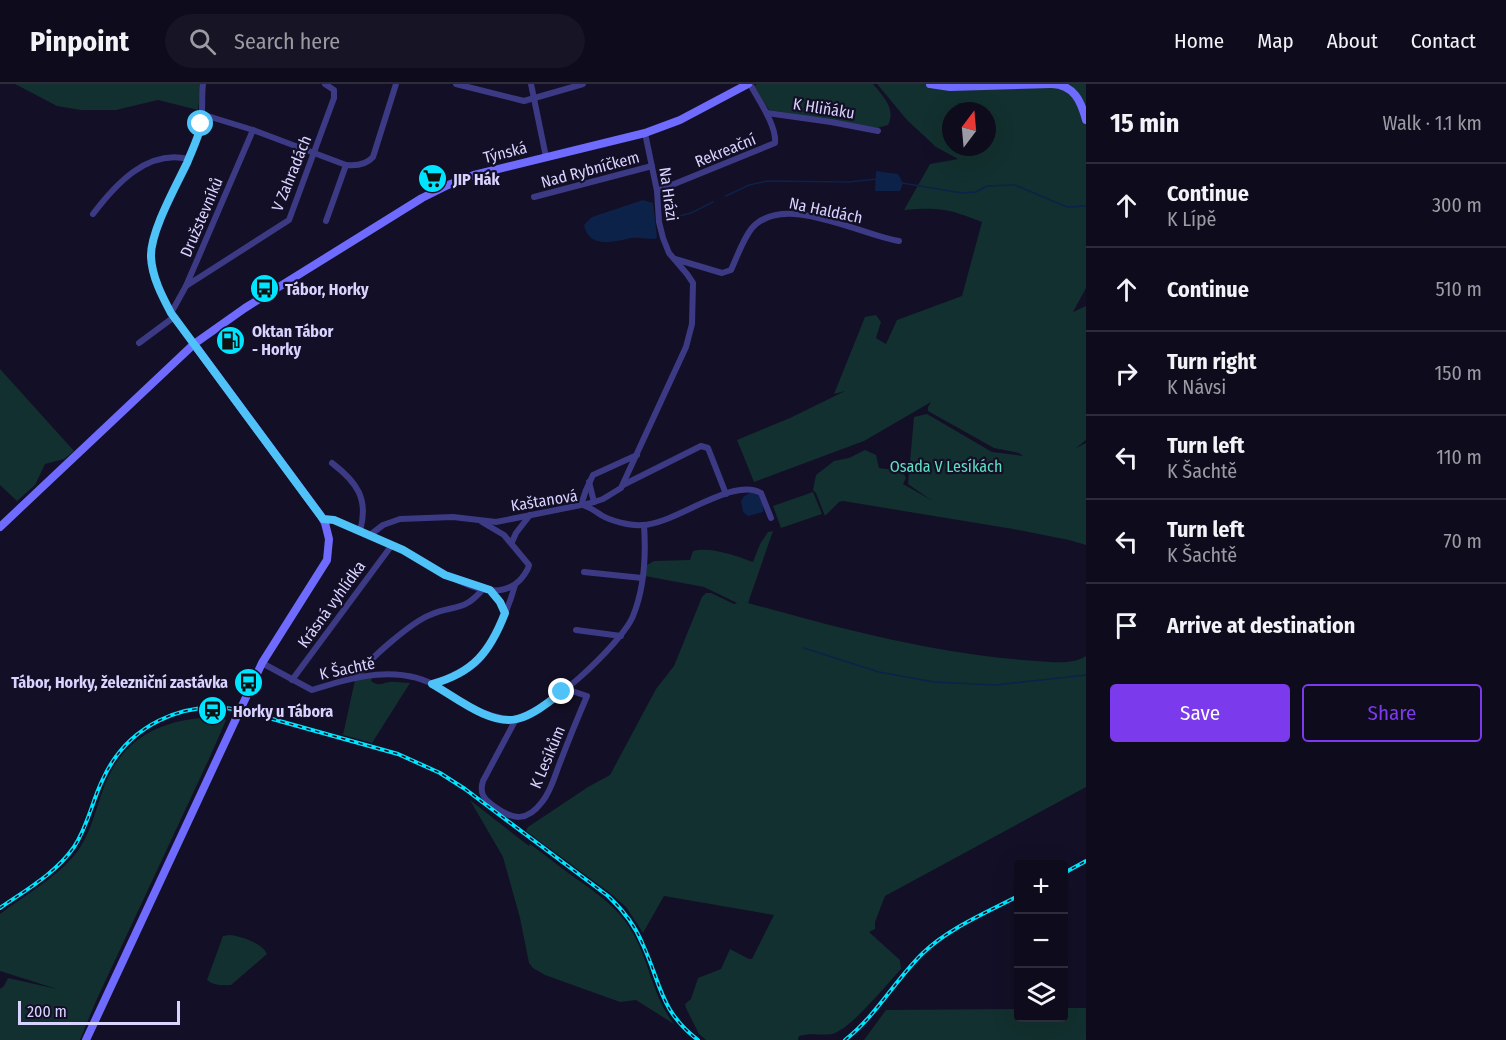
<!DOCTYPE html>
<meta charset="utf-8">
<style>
:root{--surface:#0e0b1c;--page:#171425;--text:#f1f3f6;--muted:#9b9ba3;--line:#2e2b3b;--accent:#7c3aed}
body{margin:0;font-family:"Fira Sans Condensed",sans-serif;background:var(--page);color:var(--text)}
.controls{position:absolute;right:18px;bottom:18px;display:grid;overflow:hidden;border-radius:6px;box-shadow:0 6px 24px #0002}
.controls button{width:54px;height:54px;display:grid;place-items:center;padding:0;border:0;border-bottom:2px solid var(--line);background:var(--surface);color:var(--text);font:30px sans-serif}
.compass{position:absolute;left:942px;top:18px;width:54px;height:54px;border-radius:50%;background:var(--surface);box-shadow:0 6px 24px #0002;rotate:16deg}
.scale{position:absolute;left:18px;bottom:15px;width:162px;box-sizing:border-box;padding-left:6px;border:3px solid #d9d4ff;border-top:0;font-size:16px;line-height:21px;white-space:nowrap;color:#d9d4ff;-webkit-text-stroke:4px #130f26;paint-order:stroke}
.stop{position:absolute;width:18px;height:18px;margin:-14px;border:4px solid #4fc3f7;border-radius:50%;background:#fff}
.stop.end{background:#4fc3f7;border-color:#fff;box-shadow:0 2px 6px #0008}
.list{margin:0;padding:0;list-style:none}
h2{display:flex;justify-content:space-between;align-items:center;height:78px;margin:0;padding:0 24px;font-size:26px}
h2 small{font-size:20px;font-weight:400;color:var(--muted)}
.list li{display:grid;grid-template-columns:39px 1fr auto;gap:18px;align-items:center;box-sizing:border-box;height:84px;padding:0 24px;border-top:2px solid var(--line)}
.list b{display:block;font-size:22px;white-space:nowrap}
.list p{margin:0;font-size:20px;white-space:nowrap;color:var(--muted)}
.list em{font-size:20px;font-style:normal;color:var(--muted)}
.actions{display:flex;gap:12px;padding:18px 24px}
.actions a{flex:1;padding:14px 0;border:2px solid var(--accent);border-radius:6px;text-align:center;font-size:21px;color:var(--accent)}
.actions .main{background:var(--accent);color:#fff}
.icon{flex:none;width:33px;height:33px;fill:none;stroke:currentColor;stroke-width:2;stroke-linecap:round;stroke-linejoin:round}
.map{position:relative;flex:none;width:1086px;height:956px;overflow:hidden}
header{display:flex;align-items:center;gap:36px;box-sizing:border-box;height:84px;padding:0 30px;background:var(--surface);border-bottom:2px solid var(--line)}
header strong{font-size:28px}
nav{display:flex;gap:33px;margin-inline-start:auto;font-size:21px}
.search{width:420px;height:54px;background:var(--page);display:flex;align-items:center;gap:15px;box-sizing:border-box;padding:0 21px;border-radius:33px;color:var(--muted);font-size:22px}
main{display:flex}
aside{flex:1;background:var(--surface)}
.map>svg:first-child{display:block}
.green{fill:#12302f;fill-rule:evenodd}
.water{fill:#0c2248}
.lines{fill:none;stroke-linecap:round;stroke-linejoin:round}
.stream{stroke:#0c2248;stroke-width:1.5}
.street{stroke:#3d3a85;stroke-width:6}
.secondary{stroke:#6f6bff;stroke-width:8}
.rail-casing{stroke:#00e5ff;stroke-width:4}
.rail{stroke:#130f26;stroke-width:1.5;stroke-dasharray:4.5;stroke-linecap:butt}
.route{stroke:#4fc3f7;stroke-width:8}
.labels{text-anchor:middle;stroke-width:4.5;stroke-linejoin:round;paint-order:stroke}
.street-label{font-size:16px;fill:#d9d4ff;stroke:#130f26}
.poi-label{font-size:16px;font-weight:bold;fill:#d9d4ff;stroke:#130f26;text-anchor:start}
.park-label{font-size:16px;fill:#5fe0c0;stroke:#130f26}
</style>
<header>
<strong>Pinpoint</strong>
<div class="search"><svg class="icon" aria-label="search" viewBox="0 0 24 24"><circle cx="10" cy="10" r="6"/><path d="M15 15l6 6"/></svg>Search here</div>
<nav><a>Home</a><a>Map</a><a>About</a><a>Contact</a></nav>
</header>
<main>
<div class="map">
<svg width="1086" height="956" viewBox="0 0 1086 956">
<rect width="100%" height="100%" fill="#130f26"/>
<g class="green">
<polygon points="15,0 201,0 198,26 158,16 116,26 81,26 57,22"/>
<path d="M757 0H873C884 13 896 25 888 41L877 44 769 26 754 2Z"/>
<path d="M877 0H1086V204L1073 228 1086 222V356L1076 364 1086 359V461L1069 456 1013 445 843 417 839 418 825 432 816 409 813 406 816 391 834 377 849 374 865 366 876 371 879 384 902 387 906 394 903 400 931 416 908 400 914 333 927 330 992 368 1023 372 1019 369 994 364 928 327V323L931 318 864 357 754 398 737 356 790 334 845 307 834 310 865 233 876 231 881 238 876 254 886 260 897 236 962 212 982 138C948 125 941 123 904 126L930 80 958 75 936 63 907 36ZM951 27H987V63H951Z"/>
<polygon points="0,285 74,367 64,375 45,380 35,401 17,417 0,401"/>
<polygon points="813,408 822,430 781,444 773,422"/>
<path d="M773 447 748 519C842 545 938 571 1037 577 1052 578 1072 581 1086 572V703L885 812 875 838V845L869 848 900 876 901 885C887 900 850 946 832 950 821 952 811 948 799 952L798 956H706L699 950 686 924 685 920 691 915 698 894 721 885 730 865 749 875H752L774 831 664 812 643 849 626 823 610 809 526 747 528 743 588 703 610 691 656 605 674 582 702 513 706 509H711L734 520 737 519 704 503 645 492 647 481 654 477 690 476 693 467C710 462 737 472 753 478L760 460 768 448Z"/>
<path d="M372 593 371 597C379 603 382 599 390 598 396 597 404 599 410 599L372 659 343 651 355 596Z"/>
<path d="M224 633 226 636 209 675 96 917 80 956H0V905L4 902 8 894 57 905 0 887V830C24 812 52 796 72 774 90 754 95 727 104 703 125 648 169 633 224 633Z"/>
<path d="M470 716 529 762 530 760C544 770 557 781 571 791 596 809 619 823 634 851 650 880 653 913 674 940L636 916 620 918 545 891 533 884 529 879 520 834 503 773Z"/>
<path d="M230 851C241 852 262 859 267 870L231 901C223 901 214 902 207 896L223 852Z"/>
<polygon points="1064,924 1086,924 1086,956 864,956 886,926 1018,925 1018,934 1064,934"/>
</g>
<g class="water">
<polygon points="876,87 898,90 903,99 900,107 875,107"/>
<path d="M643 116 653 119 657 153 655 155C647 155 638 153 631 154 613 158 589 165 584 141L592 133Z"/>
<polygon points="750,409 756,409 763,415 763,428 748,432 743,428 741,417 744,412"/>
</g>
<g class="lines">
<g class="stream">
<polyline points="902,99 962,109 976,108 987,102 1015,101 1067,123 1086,122"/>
<polyline points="726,112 749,101 767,97 849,98 877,95"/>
<polyline points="664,136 691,129 713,118"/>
<polyline points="804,564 879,588 934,598 996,601 1086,591"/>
</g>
<g class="street">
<polyline points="456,0 524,17 583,0"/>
<polyline points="531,0 546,73"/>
<polyline points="767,29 831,38 878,47"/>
<polyline points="201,30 253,46 346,81"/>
<path d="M657 107 775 59C777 42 758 15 750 0"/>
<polyline points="534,113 652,82"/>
<path d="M93 130C115 101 147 65 188 75"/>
<path d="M326 137 346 81C356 82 366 81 373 73L396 0"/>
<path d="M675 175 722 189 731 186C737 173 743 155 752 144 784 108 860 151 899 157"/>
<polyline points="186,202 289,136 334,14 334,6 325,0"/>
<polyline points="171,229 186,202 253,46"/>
<polyline points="139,259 174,233"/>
<path d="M194 260C175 235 153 207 151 174 149 143 188 83 199 50 204 35 201 16 203 0"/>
<path d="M332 379C357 398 369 415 360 447"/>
<polyline points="589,398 594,418"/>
<polyline points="623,401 701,362 708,364 726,410"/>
<polyline points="581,421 586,406 593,391 637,371"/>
<path d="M585 422C591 424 595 427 601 431 611 437 630 442 642 441 674 441 733 392 761 409L771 434"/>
<path d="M323 435C334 433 343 440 353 444 370 452 387 458 404 466 432 481 490 527 520 496 524 491 528 487 529 481L504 451 482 438"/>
<polyline points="370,451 383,441 400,435 453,433 496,438 591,419 603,415 621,404 686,263 692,240 693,199 687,190 669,169 663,154 659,138 657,107 645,49"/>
<polyline points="512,458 516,449 530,431"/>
<polyline points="584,488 642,494"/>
<polyline points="491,507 500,518 505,529"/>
<polyline points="576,546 621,552"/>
<path d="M262 579 312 606C354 593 399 579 440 604 462 618 483 633 510 635 539 638 623 558 633 532 644 505 646 470 644 441"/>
<path d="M358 592C367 576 412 538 430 531 454 520 463 529 483 505"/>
<polyline points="292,596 392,461"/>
<path d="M432 600C446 596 463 590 475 580 492 565 509 523 515 501"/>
<path d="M516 635 483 697C479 710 484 715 495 723 513 736 527 738 542 718 552 706 555 690 561 676 569 655 578 633 587 612L566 605"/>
</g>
<g class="secondary">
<polyline points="930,0 950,3 1051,0"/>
<path d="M1052 0C1074 1 1081 17 1086 36"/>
<polyline points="0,443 194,260 245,224 422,114 448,101 474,91 645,49 680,36 748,0"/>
<polyline points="86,956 262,579 327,476 329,455 325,439 321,432 194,260"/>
</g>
<defs>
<g id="rail">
<polyline points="1064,789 1086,777"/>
<path d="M0 824C26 806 56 789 74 763 88 742 92 717 103 695 127 642 183 615 240 626L398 670 440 689 465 705 608 812C623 826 635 841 643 861 661 900 660 927 698 956"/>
<path d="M845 956C876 932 895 896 923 869 949 844 986 829 1018 812"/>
</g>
</defs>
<use href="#rail" class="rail-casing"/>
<use href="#rail" class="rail"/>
</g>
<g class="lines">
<path class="route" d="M201 40C199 53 192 66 187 79 176 102 150 148 151 173 152 193 162 212 171 229L323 435 334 436 403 466 445 491 490 506 500 518 505 529C490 568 473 589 432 600 454 612 490 642 517 635 533 631 549 618 562 608"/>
</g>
<defs>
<symbol id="supermarket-disc" viewBox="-11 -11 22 22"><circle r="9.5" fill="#00e5ff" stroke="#130f26"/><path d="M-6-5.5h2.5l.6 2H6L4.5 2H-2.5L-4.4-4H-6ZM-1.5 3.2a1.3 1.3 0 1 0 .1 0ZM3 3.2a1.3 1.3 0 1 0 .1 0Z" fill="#111"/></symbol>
<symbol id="bus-disc" viewBox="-11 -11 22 22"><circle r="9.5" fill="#00e5ff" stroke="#130f26"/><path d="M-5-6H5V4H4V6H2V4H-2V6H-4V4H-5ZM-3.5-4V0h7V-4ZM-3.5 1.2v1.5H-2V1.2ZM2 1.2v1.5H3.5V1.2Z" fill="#111"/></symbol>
<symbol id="fuel-disc" viewBox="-11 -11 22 22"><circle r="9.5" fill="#00e5ff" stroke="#130f26"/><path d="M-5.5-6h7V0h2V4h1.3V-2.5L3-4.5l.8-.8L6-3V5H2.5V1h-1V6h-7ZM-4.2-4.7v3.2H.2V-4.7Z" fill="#111"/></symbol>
<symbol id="station-disc" viewBox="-11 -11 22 22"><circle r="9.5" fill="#00e5ff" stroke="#130f26"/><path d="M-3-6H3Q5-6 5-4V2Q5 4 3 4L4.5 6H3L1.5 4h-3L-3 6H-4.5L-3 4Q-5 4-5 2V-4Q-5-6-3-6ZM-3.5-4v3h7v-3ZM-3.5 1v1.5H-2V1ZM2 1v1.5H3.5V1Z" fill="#111"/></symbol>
</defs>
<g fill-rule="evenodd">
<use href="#supermarket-disc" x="416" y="78" width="33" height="33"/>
<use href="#bus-disc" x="248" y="188" width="33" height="33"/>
<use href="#fuel-disc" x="214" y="240" width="33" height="33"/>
<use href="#bus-disc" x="232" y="582" width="33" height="33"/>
<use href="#station-disc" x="196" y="610" width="33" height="33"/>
</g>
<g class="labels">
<g class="street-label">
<text transform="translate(824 24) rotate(9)" y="6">K Hliňáku</text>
<text transform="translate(725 66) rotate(-22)" y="6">Rekreační</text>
<text transform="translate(505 68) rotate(-14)" y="6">Týnská</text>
<text transform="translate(590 85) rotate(-15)" y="6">Nad Rybníčkem</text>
<text transform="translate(291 89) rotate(-68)" y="6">V Zahradách</text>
<text transform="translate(669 110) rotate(82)" y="6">Na Hrázi</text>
<text transform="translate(826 126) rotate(12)" y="6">Na Haldách</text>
<text transform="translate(201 133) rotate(-67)" y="6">Družstevníků</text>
<text transform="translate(544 416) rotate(-9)" y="6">Kaštanová</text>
<text transform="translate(331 520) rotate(-54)" y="6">Krásná vyhlídka</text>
<text transform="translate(347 584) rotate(-12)" y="6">K Šachtě</text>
<text transform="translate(547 673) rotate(-67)" y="6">K Lesíkům</text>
</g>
<g class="poi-label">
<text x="453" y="101">JIP Hák</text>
<text x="285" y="211">Tábor, Horky</text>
<text x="252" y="253">Oktan Tábor<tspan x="252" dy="18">- Horky</tspan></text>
<text x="228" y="604" text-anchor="end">Tábor, Horky, železniční zastávka</text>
<text x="233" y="633">Horky u Tábora</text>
</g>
<g class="park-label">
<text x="946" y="388">Osada V Lesíkách</text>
</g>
</g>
</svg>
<div class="controls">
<button>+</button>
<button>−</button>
<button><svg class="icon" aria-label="layers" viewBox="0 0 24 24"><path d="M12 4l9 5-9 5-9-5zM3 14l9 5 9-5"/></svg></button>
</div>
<svg class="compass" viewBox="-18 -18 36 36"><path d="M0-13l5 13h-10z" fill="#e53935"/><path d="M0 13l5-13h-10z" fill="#9b9ba3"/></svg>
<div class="scale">200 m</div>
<div class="stop" style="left:201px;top:40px"></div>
<div class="stop end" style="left:562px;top:608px"></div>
</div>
<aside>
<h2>15 min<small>Walk · 1.1 km</small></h2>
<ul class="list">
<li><svg class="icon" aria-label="ahead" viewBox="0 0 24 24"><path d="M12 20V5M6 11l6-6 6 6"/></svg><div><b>Continue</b><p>K Lípě</p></div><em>300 m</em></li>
<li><svg class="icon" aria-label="ahead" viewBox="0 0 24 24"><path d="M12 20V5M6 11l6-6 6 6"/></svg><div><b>Continue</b></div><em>510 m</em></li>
<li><svg class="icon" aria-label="right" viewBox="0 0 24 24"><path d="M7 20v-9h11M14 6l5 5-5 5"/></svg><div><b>Turn right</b><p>K Návsi</p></div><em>150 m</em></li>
<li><svg class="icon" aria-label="left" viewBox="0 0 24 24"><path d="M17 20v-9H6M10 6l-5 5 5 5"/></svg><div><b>Turn left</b><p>K Šachtě</p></div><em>110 m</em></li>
<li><svg class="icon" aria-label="left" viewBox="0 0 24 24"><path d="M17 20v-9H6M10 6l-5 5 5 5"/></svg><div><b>Turn left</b><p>K Šachtě</p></div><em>70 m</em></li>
<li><svg class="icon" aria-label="arrive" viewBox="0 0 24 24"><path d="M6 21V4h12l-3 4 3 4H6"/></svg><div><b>Arrive at destination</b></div></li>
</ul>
<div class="actions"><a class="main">Save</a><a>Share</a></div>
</aside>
</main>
